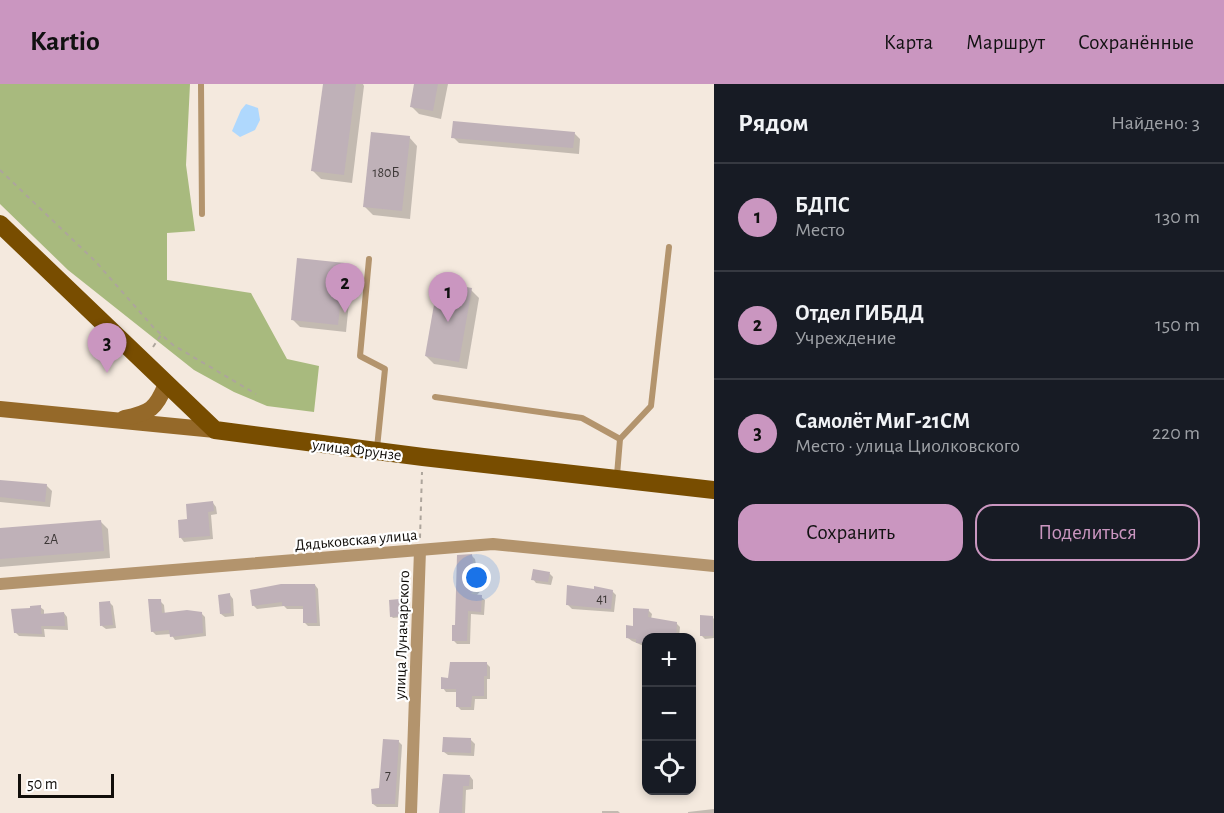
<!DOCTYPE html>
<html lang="ru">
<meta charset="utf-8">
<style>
:root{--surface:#171b24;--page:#242831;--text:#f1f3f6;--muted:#9ea1a6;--line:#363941;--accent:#ca96c0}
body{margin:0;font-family:"Alegreya Sans",sans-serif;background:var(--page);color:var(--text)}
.controls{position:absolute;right:18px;bottom:18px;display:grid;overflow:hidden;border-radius:12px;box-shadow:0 3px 9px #0003}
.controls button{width:54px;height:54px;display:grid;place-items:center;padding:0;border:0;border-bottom:2px solid var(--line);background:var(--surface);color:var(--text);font:30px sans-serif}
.scale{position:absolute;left:18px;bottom:15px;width:96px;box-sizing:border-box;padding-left:6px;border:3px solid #110e0a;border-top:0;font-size:16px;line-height:21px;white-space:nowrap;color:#110e0a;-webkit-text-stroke:4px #fff;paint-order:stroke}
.you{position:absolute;left:477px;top:494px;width:21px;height:21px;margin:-15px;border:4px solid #fff;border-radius:50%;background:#1a73e8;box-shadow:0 0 0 9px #1a73e833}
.badge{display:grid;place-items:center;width:39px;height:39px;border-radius:50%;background:var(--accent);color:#111;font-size:20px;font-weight:700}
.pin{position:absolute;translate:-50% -50px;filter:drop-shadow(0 2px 3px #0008)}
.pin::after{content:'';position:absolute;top:32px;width:21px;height:18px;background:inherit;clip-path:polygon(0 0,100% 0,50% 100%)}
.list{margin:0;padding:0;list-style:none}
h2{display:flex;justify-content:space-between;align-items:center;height:78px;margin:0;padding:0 24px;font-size:26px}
h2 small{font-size:20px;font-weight:400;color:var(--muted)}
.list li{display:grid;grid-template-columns:39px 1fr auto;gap:18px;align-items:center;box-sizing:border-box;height:108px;padding:0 24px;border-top:2px solid var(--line)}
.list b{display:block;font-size:22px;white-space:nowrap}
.list p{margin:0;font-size:20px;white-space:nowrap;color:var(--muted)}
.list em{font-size:20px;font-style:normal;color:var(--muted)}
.actions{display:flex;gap:12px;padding:18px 24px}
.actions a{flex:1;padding:14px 0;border:2px solid var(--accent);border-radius:18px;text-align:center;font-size:21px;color:var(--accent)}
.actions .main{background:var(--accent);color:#111}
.icon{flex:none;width:33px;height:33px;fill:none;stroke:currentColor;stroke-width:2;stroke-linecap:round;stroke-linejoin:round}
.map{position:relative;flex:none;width:714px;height:729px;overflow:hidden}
header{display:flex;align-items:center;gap:36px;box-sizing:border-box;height:84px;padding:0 30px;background:var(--accent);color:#111}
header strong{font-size:28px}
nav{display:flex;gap:33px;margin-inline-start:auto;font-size:21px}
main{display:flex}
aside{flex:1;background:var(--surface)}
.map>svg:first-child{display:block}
.forest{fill:#a8ba7e}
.water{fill:#afd8fd}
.shadow{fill:#0003}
.building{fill:#bfb1b8}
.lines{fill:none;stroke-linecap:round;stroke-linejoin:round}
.path{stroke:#ada59c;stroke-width:2;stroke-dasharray:4.5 4.5;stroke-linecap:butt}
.lane{stroke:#b3946d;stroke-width:6}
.street{stroke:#b3946d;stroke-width:12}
.secondary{stroke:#956929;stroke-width:16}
.primary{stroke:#784d00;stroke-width:18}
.labels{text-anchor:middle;stroke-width:4.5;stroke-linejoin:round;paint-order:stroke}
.number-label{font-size:14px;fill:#3c3736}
.street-label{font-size:16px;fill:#110e0a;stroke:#fff}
</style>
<header>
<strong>Kartio</strong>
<nav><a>Карта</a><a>Маршрут</a><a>Сохранённые</a></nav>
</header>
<main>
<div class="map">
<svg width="714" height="729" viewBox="0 0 714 729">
<rect width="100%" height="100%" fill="#f4e9de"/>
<polygon class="forest" points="0,0 190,0 186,81 195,147 167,149 167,196 251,209 287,275 319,282 314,328 267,322 234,308 194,286 68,186 0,120"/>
<polygon class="water" points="246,20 258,24 260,36 255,46 240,53 232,47 241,26"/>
<g class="shadow">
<polygon points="324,0 363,0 364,2 352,99 321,95 313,87"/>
<polygon points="416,0 448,0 441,35 419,30 411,22"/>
<polygon points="574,49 580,55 579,70 459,59 453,53"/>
<polygon points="409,53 417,62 410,135 373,131 365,123"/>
<polygon points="344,180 352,188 346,248 300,243 292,235"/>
<polygon points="471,206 479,214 467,285 434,280 426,272"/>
<polygon points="0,397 46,401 52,407 50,423 0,418"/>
<polygon points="213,419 216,423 217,430 211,431 213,455 184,458 181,454 188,436"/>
<polygon points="101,438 108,445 110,474 0,483 0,446"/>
<polygon points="472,472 475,475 476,481 481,485 480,487 483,487 487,490 488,499 476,512 481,513 485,516 484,531 471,530 470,560 457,560 453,556"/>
<polygon points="549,489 553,493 551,501 536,499 533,495"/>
<polygon points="315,501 318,505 320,542 308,542 304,538 305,525 287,525 284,522 257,525 253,521"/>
<polygon points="612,507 616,511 614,528 572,525 568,521"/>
<polygon points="230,511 233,515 234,532 225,533 221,530"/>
<polygon points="409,515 410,532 393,534 391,532"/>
<polygon points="160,517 164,521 165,531 201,529 205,533 206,552 175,556 171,550 156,551 152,547"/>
<polygon points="109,518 113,522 116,544 106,545 102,542"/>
<polygon points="40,523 44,526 44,531 64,529 67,533 68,546 44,545 45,553 19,552 15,548 32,525"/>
<polygon points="648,526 652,530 651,535 676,539 680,543 679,554 646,554 646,563 632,557 628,554"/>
<polygon points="712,533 714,535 714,554 705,555 701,551"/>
<polygon points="486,579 490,583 490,595 487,595 487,615 475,615 474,626 461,626 457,622 457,608 446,608 443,604 449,595"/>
<polygon points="471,656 475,660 474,672 448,671 444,668"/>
<polygon points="398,657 402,661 398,723 377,723 373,720"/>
<polygon points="470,692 473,696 473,705 466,706 465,729 441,729"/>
<polygon points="714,725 714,729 688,729 688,728"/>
<polygon points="602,727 618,727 620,729 602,729"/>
</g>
<g class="building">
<polygon points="323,0 356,0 344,91 311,87"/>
<polygon points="414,0 438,0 433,27 410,23"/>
<polygon points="453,37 575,48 573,64 451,54"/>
<polygon points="371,48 410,52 402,127 363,123"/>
<polygon points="297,174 345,179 338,241 291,236"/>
<polygon points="438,198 472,204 459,278 425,272"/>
<polygon points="0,396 47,400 45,418 0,413"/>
<polygon points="213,417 214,427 208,428 210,452 179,454 178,436 187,435 186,420"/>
<polygon points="101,436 104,467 0,475 0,444"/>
<polygon points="472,470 473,480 478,480 476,486 484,485 485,494 471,510 482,511 481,528 468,527 467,557 452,557 452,541 455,541 457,471"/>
<polygon points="533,485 550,488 548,498 531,496"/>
<polygon points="281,500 315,500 317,539 303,539 303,522 282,522 282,518 252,522 250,506"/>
<polygon points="567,501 594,505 594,502 613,506 611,525 566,521"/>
<polygon points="230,509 231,529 220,530 218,511"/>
<polygon points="409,514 409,531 390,533 389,516"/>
<polygon points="148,515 161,515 162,529 187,526 202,528 203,549 170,553 169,546 151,548"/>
<polygon points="110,517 113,541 100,542 99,518"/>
<polygon points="41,521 41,530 64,528 65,542 41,542 42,550 14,549 11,525 30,524 30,522"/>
<polygon points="633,524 649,525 648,533 677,538 676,554 646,554 646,559 636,559 636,555 626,554 626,541 633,542"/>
<polygon points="700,531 713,532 713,552 700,552"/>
<polygon points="450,578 487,578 487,592 484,592 484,612 472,612 471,623 456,623 456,605 441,605 441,593 448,594"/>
<polygon points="443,653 471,654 471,669 442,668"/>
<polygon points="383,655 399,656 395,720 372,720 371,705 379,704"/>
<polygon points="443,690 470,691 469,702 463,702 462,729 439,729"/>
</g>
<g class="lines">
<g class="path">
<polyline points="0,86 96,178 154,244 173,261 256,310"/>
<polyline points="153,263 161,251"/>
<polyline points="420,454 422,388"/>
</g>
<g class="lane">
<polyline points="201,0 202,130"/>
<polyline points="369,175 360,272 385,285 377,364"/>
<polyline points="435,313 582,334 620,355"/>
<polyline points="617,391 620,355 651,322 669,163"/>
</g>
<g class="street">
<polyline points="0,500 493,460 714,482"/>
<polyline points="411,729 420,466"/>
</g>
<g class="secondary">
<polyline points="0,325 215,346"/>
<path d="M124 334C150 329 156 325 166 300"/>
</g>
<polyline class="primary" points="0,140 215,346 423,373 714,406"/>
</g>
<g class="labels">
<g class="number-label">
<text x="386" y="93">180Б</text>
<text x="51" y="460">2А</text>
<text x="602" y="519">41</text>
<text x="388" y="695">7</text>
</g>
<g class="street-label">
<text transform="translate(357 365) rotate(7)" y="6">улица Фрунзе</text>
<text transform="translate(356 455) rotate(-5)" y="6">Дядьковская улица</text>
<text transform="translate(401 551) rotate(-88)" y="6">улица Луначарского</text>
</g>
</g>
</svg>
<div class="controls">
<button>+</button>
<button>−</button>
<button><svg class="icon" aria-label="locate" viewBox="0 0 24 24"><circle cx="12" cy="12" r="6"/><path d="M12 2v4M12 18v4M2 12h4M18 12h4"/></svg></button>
</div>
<div class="scale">50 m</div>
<div class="you"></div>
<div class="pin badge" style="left:448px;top:238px">1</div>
<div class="pin badge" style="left:345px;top:229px">2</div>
<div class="pin badge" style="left:107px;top:289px">3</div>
</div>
<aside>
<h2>Рядом<small>Найдено: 3</small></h2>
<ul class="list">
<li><span class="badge">1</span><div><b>БДПС</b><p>Место</p></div><em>130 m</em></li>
<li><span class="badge">2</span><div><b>Отдел ГИБДД</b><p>Учреждение</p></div><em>150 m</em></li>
<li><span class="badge">3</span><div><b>Самолёт МиГ-21СМ</b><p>Место · улица Циолковского</p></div><em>220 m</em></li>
</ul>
<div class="actions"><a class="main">Сохранить</a><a>Поделиться</a></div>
</aside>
</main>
